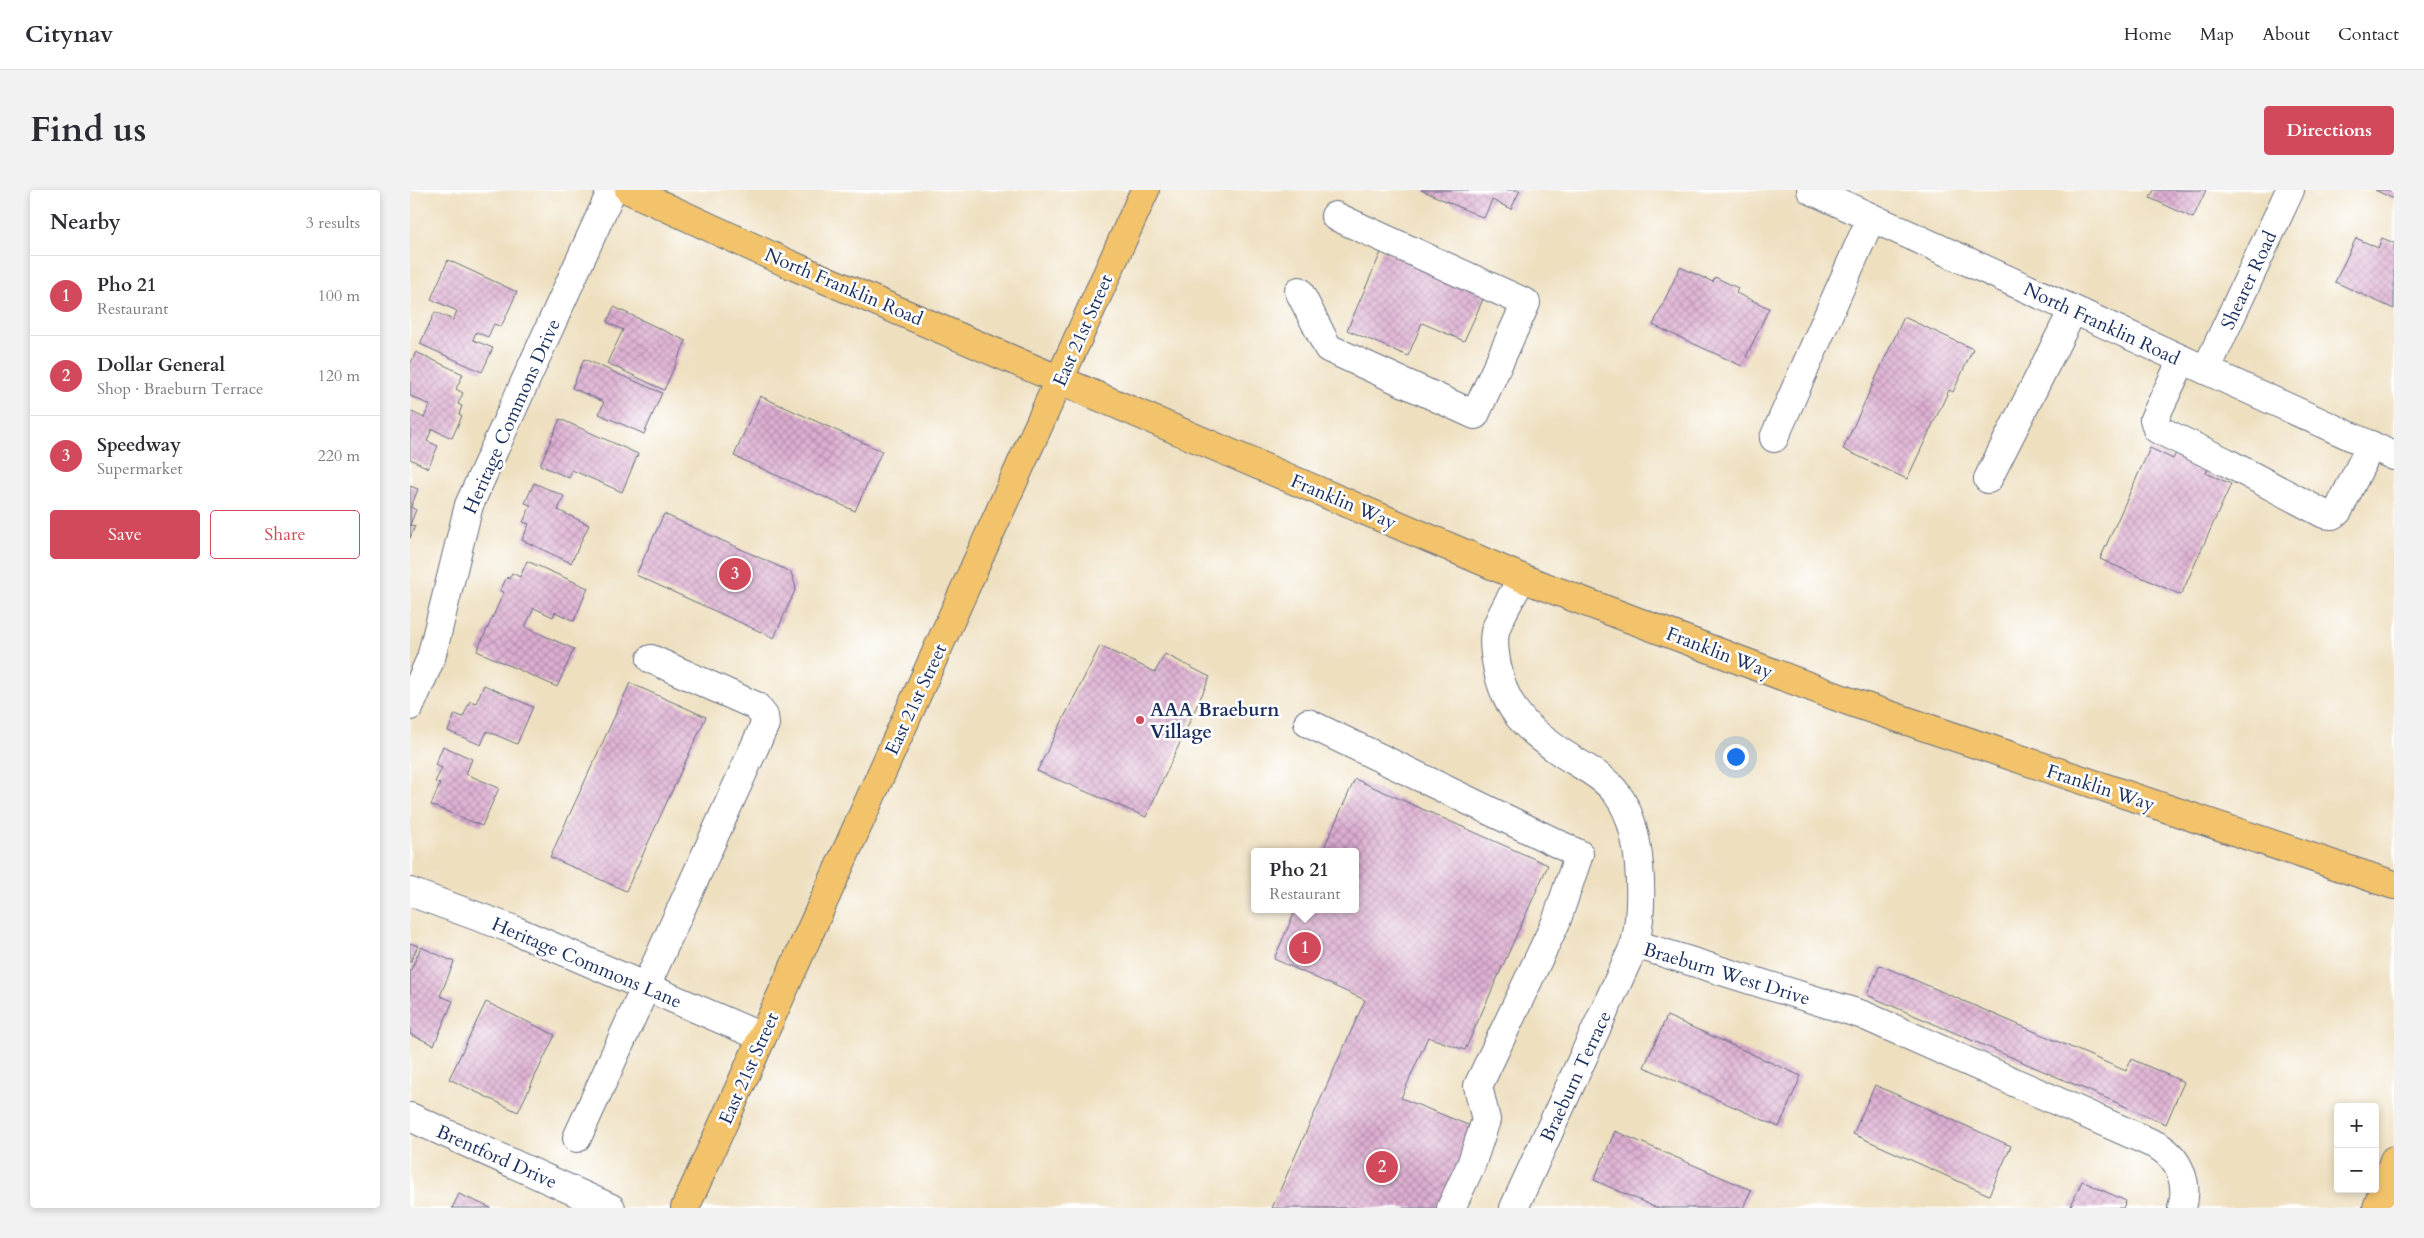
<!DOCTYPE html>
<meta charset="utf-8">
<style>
:root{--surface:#fff;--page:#f2f2f3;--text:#2b2b33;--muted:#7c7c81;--line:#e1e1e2;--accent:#d1495b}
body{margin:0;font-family:Cardo,serif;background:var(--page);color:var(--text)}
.controls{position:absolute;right:15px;bottom:15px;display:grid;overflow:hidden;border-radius:5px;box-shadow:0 2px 8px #0003}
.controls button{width:45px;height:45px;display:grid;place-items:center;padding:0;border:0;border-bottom:1px solid var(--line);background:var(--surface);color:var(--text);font:25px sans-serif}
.you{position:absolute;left:1325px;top:566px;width:18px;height:18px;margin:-12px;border:4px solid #fff;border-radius:50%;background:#1a73e8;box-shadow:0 0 0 8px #1a73e833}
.badge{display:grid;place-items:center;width:32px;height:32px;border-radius:50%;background:var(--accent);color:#fff;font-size:16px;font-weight:700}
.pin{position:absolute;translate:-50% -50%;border:2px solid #fff;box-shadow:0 1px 5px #0006}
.popup{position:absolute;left:841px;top:658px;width:108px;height:65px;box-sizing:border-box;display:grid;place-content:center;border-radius:5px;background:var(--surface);filter:drop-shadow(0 1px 4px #0005);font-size:16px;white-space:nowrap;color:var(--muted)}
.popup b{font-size:19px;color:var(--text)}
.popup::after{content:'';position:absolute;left:50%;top:100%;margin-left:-10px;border:10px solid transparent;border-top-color:var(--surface)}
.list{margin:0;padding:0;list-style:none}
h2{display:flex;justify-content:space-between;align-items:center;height:65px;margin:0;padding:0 20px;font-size:21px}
h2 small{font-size:16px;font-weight:400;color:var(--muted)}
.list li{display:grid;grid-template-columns:32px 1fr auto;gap:15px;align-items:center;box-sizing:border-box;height:80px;padding:0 20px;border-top:1px solid var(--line)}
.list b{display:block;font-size:19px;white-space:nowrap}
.list p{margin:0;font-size:16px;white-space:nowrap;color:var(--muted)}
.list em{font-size:16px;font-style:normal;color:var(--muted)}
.actions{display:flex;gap:10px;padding:15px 20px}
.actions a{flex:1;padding:11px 0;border:1px solid var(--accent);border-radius:5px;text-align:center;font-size:18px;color:var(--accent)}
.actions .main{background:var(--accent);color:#fff}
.map{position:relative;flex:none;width:1984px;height:1018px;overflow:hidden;border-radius:5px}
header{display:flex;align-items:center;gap:30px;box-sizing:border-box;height:70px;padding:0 25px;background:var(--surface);border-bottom:1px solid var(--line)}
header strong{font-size:24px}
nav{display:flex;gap:28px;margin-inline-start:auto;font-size:18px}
.intro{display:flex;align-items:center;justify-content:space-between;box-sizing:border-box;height:120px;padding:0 30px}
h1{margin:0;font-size:35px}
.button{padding:12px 22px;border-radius:5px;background:var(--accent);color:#fff;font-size:18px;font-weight:700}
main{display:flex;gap:30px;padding:0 30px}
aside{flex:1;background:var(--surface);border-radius:5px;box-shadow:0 2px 8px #0003}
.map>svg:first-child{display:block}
.building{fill:url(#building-cross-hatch)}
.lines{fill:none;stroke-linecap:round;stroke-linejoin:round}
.minor-casing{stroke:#656d80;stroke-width:30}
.major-casing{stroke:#656d80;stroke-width:30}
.highway-casing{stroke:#656d80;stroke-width:30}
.minor{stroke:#fff;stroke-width:28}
.major{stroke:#f2c36a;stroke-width:28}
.highway{stroke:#f2c36a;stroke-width:28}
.poi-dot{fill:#d1495b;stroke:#fff;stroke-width:2}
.labels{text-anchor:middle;stroke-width:5;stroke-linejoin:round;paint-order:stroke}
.street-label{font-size:19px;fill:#1b2f5e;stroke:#fff}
.poi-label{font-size:19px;font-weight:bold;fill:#1b2f5e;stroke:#fff;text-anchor:start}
</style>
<header>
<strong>Citynav</strong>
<nav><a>Home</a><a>Map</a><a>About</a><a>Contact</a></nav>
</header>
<div class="intro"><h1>Find us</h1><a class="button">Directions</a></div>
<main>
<aside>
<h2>Nearby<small>3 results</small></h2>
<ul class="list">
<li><span class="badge">1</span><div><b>Pho 21</b><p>Restaurant</p></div><em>100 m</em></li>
<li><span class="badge">2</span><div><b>Dollar General</b><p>Shop · Braeburn Terrace</p></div><em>120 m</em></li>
<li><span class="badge">3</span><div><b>Speedway</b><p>Supermarket</p></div><em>220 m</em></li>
</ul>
<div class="actions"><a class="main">Save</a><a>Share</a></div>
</aside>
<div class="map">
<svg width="1984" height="1018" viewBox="0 0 1984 1018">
<defs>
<pattern id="building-cross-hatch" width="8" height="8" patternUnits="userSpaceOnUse" patternTransform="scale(1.25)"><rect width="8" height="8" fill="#ddadd0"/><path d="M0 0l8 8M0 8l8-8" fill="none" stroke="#b28dac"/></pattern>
</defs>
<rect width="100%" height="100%" fill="#fff"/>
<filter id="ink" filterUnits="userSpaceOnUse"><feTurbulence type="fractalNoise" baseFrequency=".02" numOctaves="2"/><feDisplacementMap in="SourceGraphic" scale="10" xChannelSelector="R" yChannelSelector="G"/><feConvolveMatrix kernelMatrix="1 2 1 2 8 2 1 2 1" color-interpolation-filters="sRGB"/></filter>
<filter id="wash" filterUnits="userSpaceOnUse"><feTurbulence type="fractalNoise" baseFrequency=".0096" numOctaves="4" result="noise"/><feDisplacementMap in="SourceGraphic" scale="20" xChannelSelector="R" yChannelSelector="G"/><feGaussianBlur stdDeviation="1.12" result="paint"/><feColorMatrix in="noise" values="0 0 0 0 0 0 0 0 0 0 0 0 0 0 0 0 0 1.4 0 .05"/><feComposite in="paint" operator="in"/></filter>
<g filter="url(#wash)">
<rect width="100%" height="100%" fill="#eedfbf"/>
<g id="blocks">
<g class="building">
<polygon points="1011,0 1110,0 1101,19 1082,10 1074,28"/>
<polygon points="1744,0 1796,0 1783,28 1740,8"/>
<polygon points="1965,0 1984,0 1984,9"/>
<polygon points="1946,48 1968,58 1972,48 1984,53 1984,119 1925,92"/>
<polygon points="972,60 1075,105 1054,151 1012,133 998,166 937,140"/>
<polygon points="38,70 107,102 91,137 84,134 78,147 66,142 63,150 83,158 72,182 10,154 25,122 43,130 47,121 21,109"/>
<polygon points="1270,77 1303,92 1305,87 1328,98 1326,103 1359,118 1332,176 1243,135"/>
<polygon points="204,117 276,151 254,200 197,173 213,140 197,132"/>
<polygon points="1494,127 1563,159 1543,202 1539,200 1497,289 1433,259"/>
<polygon points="6,162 53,184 46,199 53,203 48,214 52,216 49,224 52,226 42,248 22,239 17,251 28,256 18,278 0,269 0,221 14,228 20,215 0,206 0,175"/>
<polygon points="174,169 252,203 234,244 189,224 194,212 162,198"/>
<polygon points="350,206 472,261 445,321 324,266"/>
<polygon points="150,229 228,264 212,302 162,280 159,288 130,275"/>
<polygon points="1776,242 1808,257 1796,283 1821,294 1771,405 1690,369 1740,258 1763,269"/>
<polygon points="124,293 154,306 148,320 179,335 161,373 112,350 119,334 113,332 121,315 115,313"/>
<polygon points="0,296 8,299 1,317 6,320 0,335 5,336 0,348"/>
<polygon points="254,324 381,382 386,398 364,448 226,385"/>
<polygon points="117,371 178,398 164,431 145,422 143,427 124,418 115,437 164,459 147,497 67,461 94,402 90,401 97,387 99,389 102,383 110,387"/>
<polygon points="690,456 745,482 755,464 800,487 736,627 627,581"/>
<polygon points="220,493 296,527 216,701 140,667"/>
<polygon points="74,495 123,517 107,554 77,541 71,555 38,541 45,524 53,527 60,511 66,513"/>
<polygon points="33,556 62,569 56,584 89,598 72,636 21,615 30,594 25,592 32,578 25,575"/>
<polygon points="945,589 1138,675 1055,860 1018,847 991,908 1063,937 1030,1018 862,1018 955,810 864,769 886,719 945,719 945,662 912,662"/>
<polygon points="0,753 8,756 0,773"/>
<polygon points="11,757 44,772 30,806 43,811 24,855 0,844 0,782"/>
<polygon points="1470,775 1716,881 1721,869 1774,892 1756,934 1457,805"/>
<polygon points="76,812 145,845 108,922 39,889"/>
<polygon points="1257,826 1391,886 1369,937 1234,877"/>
<polygon points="1465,895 1601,956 1579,1005 1443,944"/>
<polygon points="1205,941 1341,1000 1333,1018 1247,1018 1184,990"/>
<polygon points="1672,991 1716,1011 1713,1018 1660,1018"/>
<polygon points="49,1004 81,1018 42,1018"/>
</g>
</g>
</g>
<g filter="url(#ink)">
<use href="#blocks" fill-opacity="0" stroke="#656d80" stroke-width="1"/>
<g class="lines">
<defs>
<g id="minor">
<polyline points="1401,0 1984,266"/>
<polyline points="889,101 918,158 1065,225 1116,113 925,26"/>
<polyline points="1772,170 1744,229 1747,239 1816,272 1914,324 1922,325 1928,321 1961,255"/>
<polyline points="1796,180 1880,0"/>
<polyline points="1364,248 1461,28"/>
<polyline points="1578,289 1663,120"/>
<polyline points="0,516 21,468 59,315 202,0"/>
<polyline points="898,533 1169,664 1146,732 1068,896 1076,930 1061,975 1041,1018"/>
<polyline points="0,702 102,739 352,847"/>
<path d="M1225 754 1453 825 1748 956C1770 969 1779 994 1772 1018"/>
<polyline points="0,927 201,1018"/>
<polyline points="167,948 355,534 354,526 346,516 241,469"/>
<path d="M1104 1018 1225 754C1234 714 1233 638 1207 604 1194 586 1170 575 1152 563 1117 539 1095 520 1087 476 1085 466 1083 452 1085 442 1089 426 1104 403 1112 388"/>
</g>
<g id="major">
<polyline points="219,0 379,74 1112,388 1438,511 1984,695"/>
<polyline points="275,1018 735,0"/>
</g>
<polyline id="highway" points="1967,1018 1984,970"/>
</defs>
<use href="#minor" class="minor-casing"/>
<use href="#major" class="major-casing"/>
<use href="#highway" class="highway-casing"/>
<use href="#minor" class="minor"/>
<use href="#major" class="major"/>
<use href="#highway" class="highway"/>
</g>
</g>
<circle class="poi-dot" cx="730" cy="530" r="5"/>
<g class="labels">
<g class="street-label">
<text transform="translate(1838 90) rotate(-65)" y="7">Shearer Road</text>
<text transform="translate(434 96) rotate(23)" y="7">North Franklin Road</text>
<text transform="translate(1692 133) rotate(25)" y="7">North Franklin Road</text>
<text transform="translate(672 140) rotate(-66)" y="7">East 21st Street</text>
<text transform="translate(101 226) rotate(-66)" y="7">Heritage Commons Drive</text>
<text transform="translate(934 311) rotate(23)" y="7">Franklin Way</text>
<text transform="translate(1310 462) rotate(21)" y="7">Franklin Way</text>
<text transform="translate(505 509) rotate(-65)" y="7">East 21st Street</text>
<text transform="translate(1691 597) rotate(18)" y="7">Franklin Way</text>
<text transform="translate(177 772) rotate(23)" y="7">Heritage Commons Lane</text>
<text transform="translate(1317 783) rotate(17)" y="7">Braeburn West Drive</text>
<text transform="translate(338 878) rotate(-66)" y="7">East 21st Street</text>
<text transform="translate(1165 886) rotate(-65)" y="7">Braeburn Terrace</text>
<text transform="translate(87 966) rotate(24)" y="7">Brentford Drive</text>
</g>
<g class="poi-label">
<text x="740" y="526">AAA Braeburn<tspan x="740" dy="22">Village</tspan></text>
</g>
</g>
</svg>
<div class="controls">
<button>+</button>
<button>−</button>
</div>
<div class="you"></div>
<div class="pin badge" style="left:895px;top:758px">1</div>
<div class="popup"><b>Pho 21</b>Restaurant</div>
<div class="pin badge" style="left:972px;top:977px">2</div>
<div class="pin badge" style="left:325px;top:384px">3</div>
</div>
</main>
